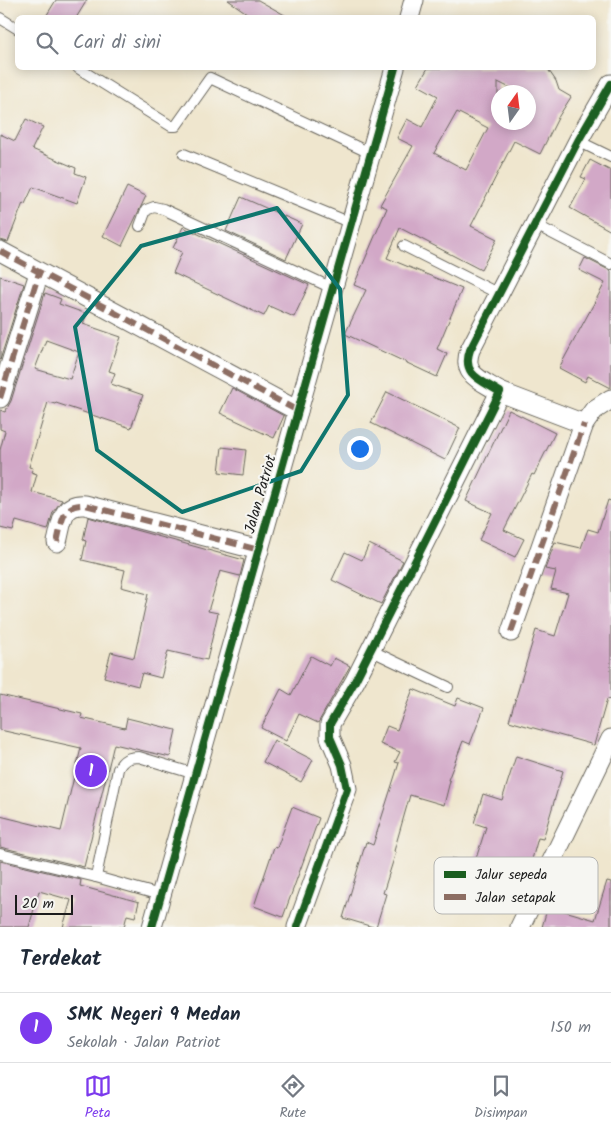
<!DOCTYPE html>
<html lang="id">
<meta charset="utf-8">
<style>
:root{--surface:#fff;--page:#f6f6f7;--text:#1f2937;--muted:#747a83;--line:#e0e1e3;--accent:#7c3aed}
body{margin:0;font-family:Kalam,sans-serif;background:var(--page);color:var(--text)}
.compass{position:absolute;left:491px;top:85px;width:45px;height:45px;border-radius:50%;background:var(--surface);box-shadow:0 2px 12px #0003;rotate:14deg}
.scale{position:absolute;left:15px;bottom:12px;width:58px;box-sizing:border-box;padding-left:5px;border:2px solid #1c1c1c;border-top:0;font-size:14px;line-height:18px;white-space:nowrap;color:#1c1c1c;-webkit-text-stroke:4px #f6f6f2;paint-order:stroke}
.you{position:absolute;left:359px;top:448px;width:18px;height:18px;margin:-12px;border:4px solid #fff;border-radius:50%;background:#1a73e8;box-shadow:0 0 0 8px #1a73e833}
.badge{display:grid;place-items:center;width:32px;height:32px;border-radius:50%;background:var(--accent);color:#fff;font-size:16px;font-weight:700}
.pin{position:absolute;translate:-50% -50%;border:2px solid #fff;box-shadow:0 1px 5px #0006}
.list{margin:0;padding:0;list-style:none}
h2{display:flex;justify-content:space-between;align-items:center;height:65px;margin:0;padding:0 20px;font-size:21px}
h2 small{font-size:16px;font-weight:400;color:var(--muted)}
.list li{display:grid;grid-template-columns:32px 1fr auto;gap:15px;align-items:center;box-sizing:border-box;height:70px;padding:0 20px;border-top:1px solid var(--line)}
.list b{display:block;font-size:19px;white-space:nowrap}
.list p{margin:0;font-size:16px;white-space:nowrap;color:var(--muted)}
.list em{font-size:16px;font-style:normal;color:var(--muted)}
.icon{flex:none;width:28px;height:28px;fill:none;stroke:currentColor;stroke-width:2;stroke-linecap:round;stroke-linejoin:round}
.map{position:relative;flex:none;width:611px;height:927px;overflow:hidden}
.search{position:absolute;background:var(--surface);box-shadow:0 2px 12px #0003;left:15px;right:15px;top:15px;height:55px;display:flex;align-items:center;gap:12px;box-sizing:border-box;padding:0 18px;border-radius:8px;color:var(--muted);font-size:19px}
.sheet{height:135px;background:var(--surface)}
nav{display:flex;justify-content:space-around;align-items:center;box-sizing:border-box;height:70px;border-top:1px solid var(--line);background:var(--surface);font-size:14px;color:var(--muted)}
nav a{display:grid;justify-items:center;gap:2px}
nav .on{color:var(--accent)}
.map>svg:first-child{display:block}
.building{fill:#d2a8c7;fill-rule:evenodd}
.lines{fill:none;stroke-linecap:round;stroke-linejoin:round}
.service-casing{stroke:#66635a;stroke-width:12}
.minor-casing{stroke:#66635a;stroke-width:21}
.service{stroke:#fff;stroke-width:10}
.minor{stroke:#fff;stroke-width:19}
.quiet{stroke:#8d6e63;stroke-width:6;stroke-dasharray:12 6;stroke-linecap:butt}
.cycleway-casing{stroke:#f6f6f2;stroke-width:11}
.cycleway{stroke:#1b5e20;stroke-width:8}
.marked{fill:none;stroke:#0f766e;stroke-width:4;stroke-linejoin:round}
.labels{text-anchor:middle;stroke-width:4;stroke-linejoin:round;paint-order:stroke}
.street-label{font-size:15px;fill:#1c1c1c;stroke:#f6f6f2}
.key{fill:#f6f6f2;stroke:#b5b5b2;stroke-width:1}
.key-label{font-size:14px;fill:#1c1c1c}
</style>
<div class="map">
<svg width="611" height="927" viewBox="0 0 611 927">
<rect width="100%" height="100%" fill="#f6f6f2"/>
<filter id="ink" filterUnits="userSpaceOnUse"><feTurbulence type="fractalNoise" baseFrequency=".02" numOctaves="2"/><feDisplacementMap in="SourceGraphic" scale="10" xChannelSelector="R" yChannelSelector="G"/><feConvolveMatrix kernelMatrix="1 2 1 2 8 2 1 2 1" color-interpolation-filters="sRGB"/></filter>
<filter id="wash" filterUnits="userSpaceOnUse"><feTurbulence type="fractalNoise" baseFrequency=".0096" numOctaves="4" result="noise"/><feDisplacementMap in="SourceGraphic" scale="20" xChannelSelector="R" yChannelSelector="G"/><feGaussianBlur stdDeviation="1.12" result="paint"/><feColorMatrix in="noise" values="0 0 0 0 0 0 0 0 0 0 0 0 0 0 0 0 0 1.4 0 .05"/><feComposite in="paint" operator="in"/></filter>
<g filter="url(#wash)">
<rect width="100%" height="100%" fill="#efe6ce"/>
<g id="blocks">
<g class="building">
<polygon points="56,0 87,0 76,18 45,18"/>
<polygon points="228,0 258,0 290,18 254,18"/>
<path d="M428 68H547L556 81 559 90 571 97 559 116 540 154 514 141 471 226 497 239 481 270 400 228 387 258 462 289 437 349 447 354 437 377 345 334 366 290 354 285 387 208 380 205 413 146 397 138 407 119 422 127 438 96 418 85ZM498 82 518 92H528V122H498ZM457 112 488 128 466 170 434 153Z"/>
<polygon points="26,119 43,127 32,149 76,168 75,173 86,177 77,203 33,187 25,204 23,203 8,242 0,240 0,134 15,141"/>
<polygon points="590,160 611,171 611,231 570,208 586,179 581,177"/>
<polygon points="127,187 146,196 122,246 103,236"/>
<polygon points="241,197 302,224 286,259 226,231"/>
<polygon points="183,227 309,285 294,317 269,306 264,316 173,273 182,252 173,248"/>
<polygon points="585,258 611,271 611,388 588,376 585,382 559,368 605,283 579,270"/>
<polygon points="0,276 24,284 0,360"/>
<path d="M45 293 61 299 59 304 87 314 83 324 121 337 109 371 115 373 111 384 143 395 131 428 56 403 55 404 48 402 29 467 33 468 31 472 37 474 32 492 62 500 53 512 48 530 16 521 13 531 0 528V450L5 431 0 429V410L5 412 11 401ZM46 340 79 352 70 379 35 369Z"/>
<polygon points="232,388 284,416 274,438 220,413"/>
<polygon points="387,392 460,428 445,460 371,423"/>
<polygon points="509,410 555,433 534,475 532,474 504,530 524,539 515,557 479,540 492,513 466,501"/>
<polygon points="222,447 246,450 243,475 219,472"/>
<polygon points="608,500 611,501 611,700 607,699 594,745 509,721 536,630 555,636 568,593 551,589 556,571 545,569 555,542 581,548 588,529 598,532"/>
<polygon points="88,517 244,560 240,576 220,571 208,611 218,613 207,660 168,651 161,678 142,673 138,686 104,677 111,652 134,658 148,594 121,587 125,570 82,560 86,541 83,540"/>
<polygon points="369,544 403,561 381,604 332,580 345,552 362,560"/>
<polygon points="311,656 330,666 334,658 350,666 318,723 299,714 286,741 261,728 281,689 291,695"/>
<polygon points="413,689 455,706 458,698 484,708 470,744 463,741 448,780 450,781 444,805 410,795 394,851 396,852 383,893 386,894 376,927 373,927 343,918 366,842 373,845 399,763 395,762 400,752 380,744 387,726 397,730"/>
<polygon points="0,695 82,714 81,718 125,728 127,718 176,730 170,757 114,744 84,867 0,847 0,816 61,831 81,748 0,730"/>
<polygon points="274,740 313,760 301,782 263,762"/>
<polygon points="516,756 563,771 543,839 538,838 531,863 527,862 514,903 500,899 496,911 441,894 452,858 474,865 486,827 474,823 483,794 502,800"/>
<polygon points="292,807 319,818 283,917 254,906 274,847 277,848"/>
<polygon points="0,861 81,880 80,886 139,902 135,917 127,915 124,927 63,927 71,900 39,891 29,927 0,927"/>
<polygon points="607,881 611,882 611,927 542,927 548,906 595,920"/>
</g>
</g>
</g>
<g filter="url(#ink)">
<use href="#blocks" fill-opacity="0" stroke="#66635a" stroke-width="1"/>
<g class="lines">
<defs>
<g id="service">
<polyline points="0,18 18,29"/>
<polyline points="78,68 171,126 176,126 210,78 370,153"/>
<polyline points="578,141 611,157"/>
<polyline points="184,154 351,223"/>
<polyline points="536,225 611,264"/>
<polyline points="140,226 146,210 154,207 163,209 332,288"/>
<polyline points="404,246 499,294"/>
<polyline points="370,650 448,687"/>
<polyline points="0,854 96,877 160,895"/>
<path d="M96 877 118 769C123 759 129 757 139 757L195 774"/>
</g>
<g id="minor">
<polyline points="409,18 414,0"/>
<polyline points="0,251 298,411"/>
<polyline points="500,392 584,424"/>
<polyline points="0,398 39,273"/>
<path d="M57 542C62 524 61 503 85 505L259 550"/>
<polyline points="511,632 584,424 594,410 611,399"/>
<polyline points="152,927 395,68"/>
<path d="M297 927 347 789 342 765 330 737V724L355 681 500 392C481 380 461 375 470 350L578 141 611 84"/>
<polyline points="520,927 611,739"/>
</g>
</defs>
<use href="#service" class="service-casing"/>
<use href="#minor" class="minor-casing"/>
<use href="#service" class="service"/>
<use href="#minor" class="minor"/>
<g class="quiet">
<polyline points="0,251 298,411"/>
<polyline points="0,398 39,273"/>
<path d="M57 542C62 524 61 503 85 505L259 550"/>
<polyline points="511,632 584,424"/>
</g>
<defs>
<g id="cycleway">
<polyline points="152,927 395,68"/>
<path d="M297 927 347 789 342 765 330 737V724L355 681 500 392C481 380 461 375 470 350L578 141 611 84"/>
</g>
</defs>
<use href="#cycleway" class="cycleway-casing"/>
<use href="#cycleway" class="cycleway"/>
</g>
</g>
<path class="marked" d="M277 208 340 289 348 395 301 471 182 512 97 450 75 327 141 246Z"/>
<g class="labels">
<g class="street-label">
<text transform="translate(260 494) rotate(-74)" y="5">Jalan Patriot</text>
</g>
</g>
<rect x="434" y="857" width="164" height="57" rx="8" class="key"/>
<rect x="444" y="871" width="22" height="7" fill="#1b5e20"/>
<rect x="444" y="894" width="22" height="6" fill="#8d6e63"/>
<g class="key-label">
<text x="475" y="879">Jalur sepeda</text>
<text x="475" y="902">Jalan setapak</text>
</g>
</svg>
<svg class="compass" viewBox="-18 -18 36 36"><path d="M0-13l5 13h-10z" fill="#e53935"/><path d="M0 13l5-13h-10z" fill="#747a83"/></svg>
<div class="scale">20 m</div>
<div class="you"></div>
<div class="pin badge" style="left:91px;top:771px">1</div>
<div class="search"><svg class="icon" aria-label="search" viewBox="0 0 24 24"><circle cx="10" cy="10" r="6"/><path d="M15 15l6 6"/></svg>Cari di sini</div>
</div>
<section class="sheet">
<h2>Terdekat<small></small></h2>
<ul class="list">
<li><span class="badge">1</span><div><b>SMK Negeri 9 Medan</b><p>Sekolah · Jalan Patriot</p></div><em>150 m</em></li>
</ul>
</section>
<nav>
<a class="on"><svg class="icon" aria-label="map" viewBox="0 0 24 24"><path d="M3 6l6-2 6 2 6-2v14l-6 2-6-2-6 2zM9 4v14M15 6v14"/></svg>Peta</a>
<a><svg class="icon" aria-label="directions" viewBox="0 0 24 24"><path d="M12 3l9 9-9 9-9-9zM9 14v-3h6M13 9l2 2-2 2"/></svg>Rute</a>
<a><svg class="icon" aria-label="saved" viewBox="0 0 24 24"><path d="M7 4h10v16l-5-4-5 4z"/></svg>Disimpan</a>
</nav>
